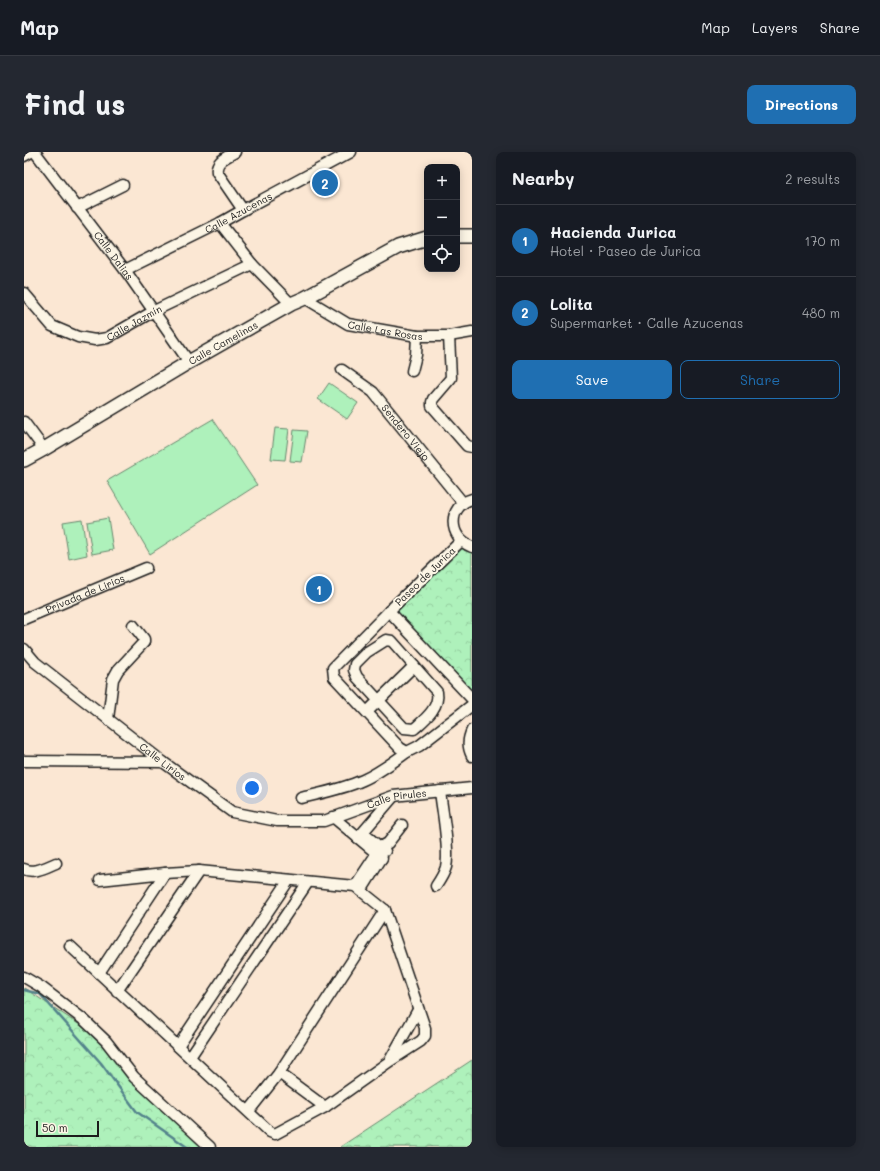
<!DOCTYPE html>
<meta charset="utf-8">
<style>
:root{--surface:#171b24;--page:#242831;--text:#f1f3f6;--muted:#9ea1a6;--line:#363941;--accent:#1f6fb2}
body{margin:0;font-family:Mali,sans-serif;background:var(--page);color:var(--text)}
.controls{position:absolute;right:12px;top:12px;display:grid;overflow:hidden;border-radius:8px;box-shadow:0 2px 10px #0003}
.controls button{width:36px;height:36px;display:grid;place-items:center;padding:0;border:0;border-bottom:1px solid var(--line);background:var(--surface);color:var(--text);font:20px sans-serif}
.scale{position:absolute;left:12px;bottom:10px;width:63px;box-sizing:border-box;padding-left:4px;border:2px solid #1c1c1c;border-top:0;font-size:11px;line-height:14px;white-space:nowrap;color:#1c1c1c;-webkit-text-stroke:3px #fcf5e5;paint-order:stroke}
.you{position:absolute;left:228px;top:636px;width:14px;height:14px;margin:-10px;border:3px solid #fff;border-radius:50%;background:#1a73e8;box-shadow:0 0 0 6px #1a73e833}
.badge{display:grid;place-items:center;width:26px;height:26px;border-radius:50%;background:var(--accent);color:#fff;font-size:13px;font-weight:700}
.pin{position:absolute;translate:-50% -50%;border:2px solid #fff;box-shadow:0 1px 4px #0006}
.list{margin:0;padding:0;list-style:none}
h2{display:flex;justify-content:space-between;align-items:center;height:52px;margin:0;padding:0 16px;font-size:17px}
h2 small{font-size:13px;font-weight:400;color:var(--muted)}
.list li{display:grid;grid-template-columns:26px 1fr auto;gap:12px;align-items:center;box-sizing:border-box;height:72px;padding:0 16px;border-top:1px solid var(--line)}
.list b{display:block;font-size:15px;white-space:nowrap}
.list p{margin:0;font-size:13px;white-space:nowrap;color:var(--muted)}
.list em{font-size:13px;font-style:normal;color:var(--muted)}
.actions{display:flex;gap:8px;padding:12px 16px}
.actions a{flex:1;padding:9px 0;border:1px solid var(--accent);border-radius:8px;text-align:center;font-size:14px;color:var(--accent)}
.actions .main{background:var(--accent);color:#fff}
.icon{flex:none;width:22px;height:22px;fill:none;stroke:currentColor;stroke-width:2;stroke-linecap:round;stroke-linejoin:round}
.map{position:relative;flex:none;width:448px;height:995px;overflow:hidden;border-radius:8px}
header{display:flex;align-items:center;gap:24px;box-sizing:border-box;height:56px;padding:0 20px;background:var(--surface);border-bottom:1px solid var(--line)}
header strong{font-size:19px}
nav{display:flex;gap:22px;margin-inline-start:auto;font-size:14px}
.intro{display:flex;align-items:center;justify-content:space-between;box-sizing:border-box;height:96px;padding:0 24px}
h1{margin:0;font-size:28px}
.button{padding:10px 18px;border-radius:8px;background:var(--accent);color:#fff;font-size:14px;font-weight:700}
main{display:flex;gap:24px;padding:0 24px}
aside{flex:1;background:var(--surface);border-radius:8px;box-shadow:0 2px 10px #0003}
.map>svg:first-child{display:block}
.grass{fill:#aef1bb;stroke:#65866c}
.park{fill:url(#park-crowns);stroke:#65866c}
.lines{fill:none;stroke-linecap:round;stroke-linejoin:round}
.stream{stroke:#53838b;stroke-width:2.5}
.minor-casing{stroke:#1c1c1c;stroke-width:13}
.major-casing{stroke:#1c1c1c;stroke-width:16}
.minor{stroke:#fcf5e5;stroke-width:10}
.major{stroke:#fcf5e5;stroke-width:13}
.labels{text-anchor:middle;stroke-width:4;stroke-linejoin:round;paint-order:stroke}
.street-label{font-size:10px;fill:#1c1c1c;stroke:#fcf5e5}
</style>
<header>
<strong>Map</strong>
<nav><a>Map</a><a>Layers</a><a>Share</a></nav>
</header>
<div class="intro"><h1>Find us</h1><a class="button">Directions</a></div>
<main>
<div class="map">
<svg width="448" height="995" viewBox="0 0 448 995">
<defs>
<pattern id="park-crowns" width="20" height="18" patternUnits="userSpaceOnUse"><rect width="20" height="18" fill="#aef1bb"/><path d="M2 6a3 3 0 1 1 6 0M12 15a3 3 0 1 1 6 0" fill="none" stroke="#95cea0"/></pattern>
</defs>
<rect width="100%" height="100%" fill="#fbe7d3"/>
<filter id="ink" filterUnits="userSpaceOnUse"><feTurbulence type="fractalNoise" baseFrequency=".025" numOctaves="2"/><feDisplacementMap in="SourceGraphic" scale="8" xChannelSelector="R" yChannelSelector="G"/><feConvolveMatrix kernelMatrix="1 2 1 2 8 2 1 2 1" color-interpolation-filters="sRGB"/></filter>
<g filter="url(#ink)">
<g class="grass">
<polygon points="305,231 334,251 323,267 294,247"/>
<polygon points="189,267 233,333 126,402 83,329"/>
<polygon points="251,276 265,277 261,308 247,307"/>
<polygon points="270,278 283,279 278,310 266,309"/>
<polygon points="84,366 89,398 68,402 63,370"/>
<polygon points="58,367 63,403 45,407 39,370"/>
</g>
<g class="park">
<polygon points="437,394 448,397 448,543 370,460"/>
<polygon points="0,836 71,883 182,995 0,995"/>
<polygon points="448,908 448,995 316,995"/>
</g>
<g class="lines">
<polyline class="stream" points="0,838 16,842 77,911 113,960 163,995"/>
<defs>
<g id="minor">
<path id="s1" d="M11 0 101 118 165 210"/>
<path d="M211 0C203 5 191 9 193 20L219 58"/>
<polyline points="0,4 7,0"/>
<polyline points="53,56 99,33"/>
<polyline points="196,71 228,112 267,152"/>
<path id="s2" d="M101 118 196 71 219 58 327 0"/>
<path id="s3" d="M0 141 28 174 54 185 71 188 83 186 130 159 228 112"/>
<path id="s4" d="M281 146 324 172 393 184H425L448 180"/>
<polyline points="425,184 427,226 409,247 408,250 408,254 443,294 448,295"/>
<path id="s5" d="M318 218 349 240 439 351"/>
<polyline points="388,219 392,203 393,184"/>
<polyline points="0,270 20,297"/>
<path d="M448 347C423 354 424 386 448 395"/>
<polyline points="437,389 365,459 309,516 310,525 376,596 383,600 395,594 448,553"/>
<polyline points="365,459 448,547"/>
<path id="s6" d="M0 467 122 416"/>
<path d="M362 488 368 489 413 540C416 556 400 568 390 577L380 576 333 525 330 518 331 512 343 500Z"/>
<path id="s7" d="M0 497 11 510 139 610 208 660 253 669H300L369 644 448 636"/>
<polyline points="343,560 390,514"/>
<polyline points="84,567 89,527 94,518 120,490 120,487 109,473"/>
<path d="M448 578C444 587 443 594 448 604"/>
<polyline points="0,609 139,610"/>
<path d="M277 646C298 641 319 637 339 628 355 621 369 610 383 600"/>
<polyline points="309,665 358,706"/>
<polyline points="339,681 361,699"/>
<polyline points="334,686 369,645"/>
<path d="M0 717C10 722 22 715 32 711"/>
<polyline points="331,734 357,695 364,691 378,673"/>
<path d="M412 734C416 728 420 722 422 715 426 697 418 658 416 639"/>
<polyline points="337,739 357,707"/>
<polyline points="46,794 246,980 251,982 301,955 366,909 397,889 401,884 401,876 361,758 331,734 175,719 141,721 76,728"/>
<polyline points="75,821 141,721"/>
<polyline points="0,825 17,835 60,868 82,889 110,925 186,995"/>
<polyline points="93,839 175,719"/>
<polyline points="154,894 265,728"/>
<polyline points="166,905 284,730"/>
<polyline points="366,908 394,858"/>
<polyline points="255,921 301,955"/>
<polyline points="225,959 255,921 361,758"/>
</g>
<g id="major">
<polyline points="433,84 448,84"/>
<path id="s8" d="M0 308 20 297 165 210 267 152 281 146 374 95 403 86"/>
</g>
</defs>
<use href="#minor" class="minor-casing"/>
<use href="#major" class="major-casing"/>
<use href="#minor" class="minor"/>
<use href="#major" class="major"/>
</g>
</g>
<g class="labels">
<g class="street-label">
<text dy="4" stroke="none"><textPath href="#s2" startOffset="127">Calle Azucenas</textPath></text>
<text dy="4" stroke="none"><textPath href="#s1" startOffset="130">Calle Dalias</textPath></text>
<text dy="4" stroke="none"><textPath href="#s3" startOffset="132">Calle Jazmín</textPath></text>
<text dy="4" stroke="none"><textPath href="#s4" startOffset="88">Calle Las Rosas</textPath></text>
<text dy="4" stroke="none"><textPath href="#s8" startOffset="231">Calle Camelinas</textPath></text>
<text dy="4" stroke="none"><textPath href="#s5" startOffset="90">Sendero Viejo</textPath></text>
<text transform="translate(401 424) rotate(-44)" y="4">Paseo de Jurica</text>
<text dy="4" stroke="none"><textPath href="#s6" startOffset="66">Privada de Lirios</textPath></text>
<text dy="4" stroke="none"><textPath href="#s7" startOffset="179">Calle Lirios</textPath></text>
<text dy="4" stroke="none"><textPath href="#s7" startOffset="434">Calle Pirules</textPath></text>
</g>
</g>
</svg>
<div class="controls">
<button>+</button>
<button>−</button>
<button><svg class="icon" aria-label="locate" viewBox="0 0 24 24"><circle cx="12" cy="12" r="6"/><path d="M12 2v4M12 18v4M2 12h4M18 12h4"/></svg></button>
</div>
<div class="scale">50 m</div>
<div class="you"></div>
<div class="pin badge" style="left:295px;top:437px">1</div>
<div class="pin badge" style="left:301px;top:31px">2</div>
</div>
<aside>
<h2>Nearby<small>2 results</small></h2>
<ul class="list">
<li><span class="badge">1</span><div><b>Hacienda Jurica</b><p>Hotel · Paseo de Jurica</p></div><em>170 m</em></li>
<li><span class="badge">2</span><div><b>Lolita</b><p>Supermarket · Calle Azucenas</p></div><em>480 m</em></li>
</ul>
<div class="actions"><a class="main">Save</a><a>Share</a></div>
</aside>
</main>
